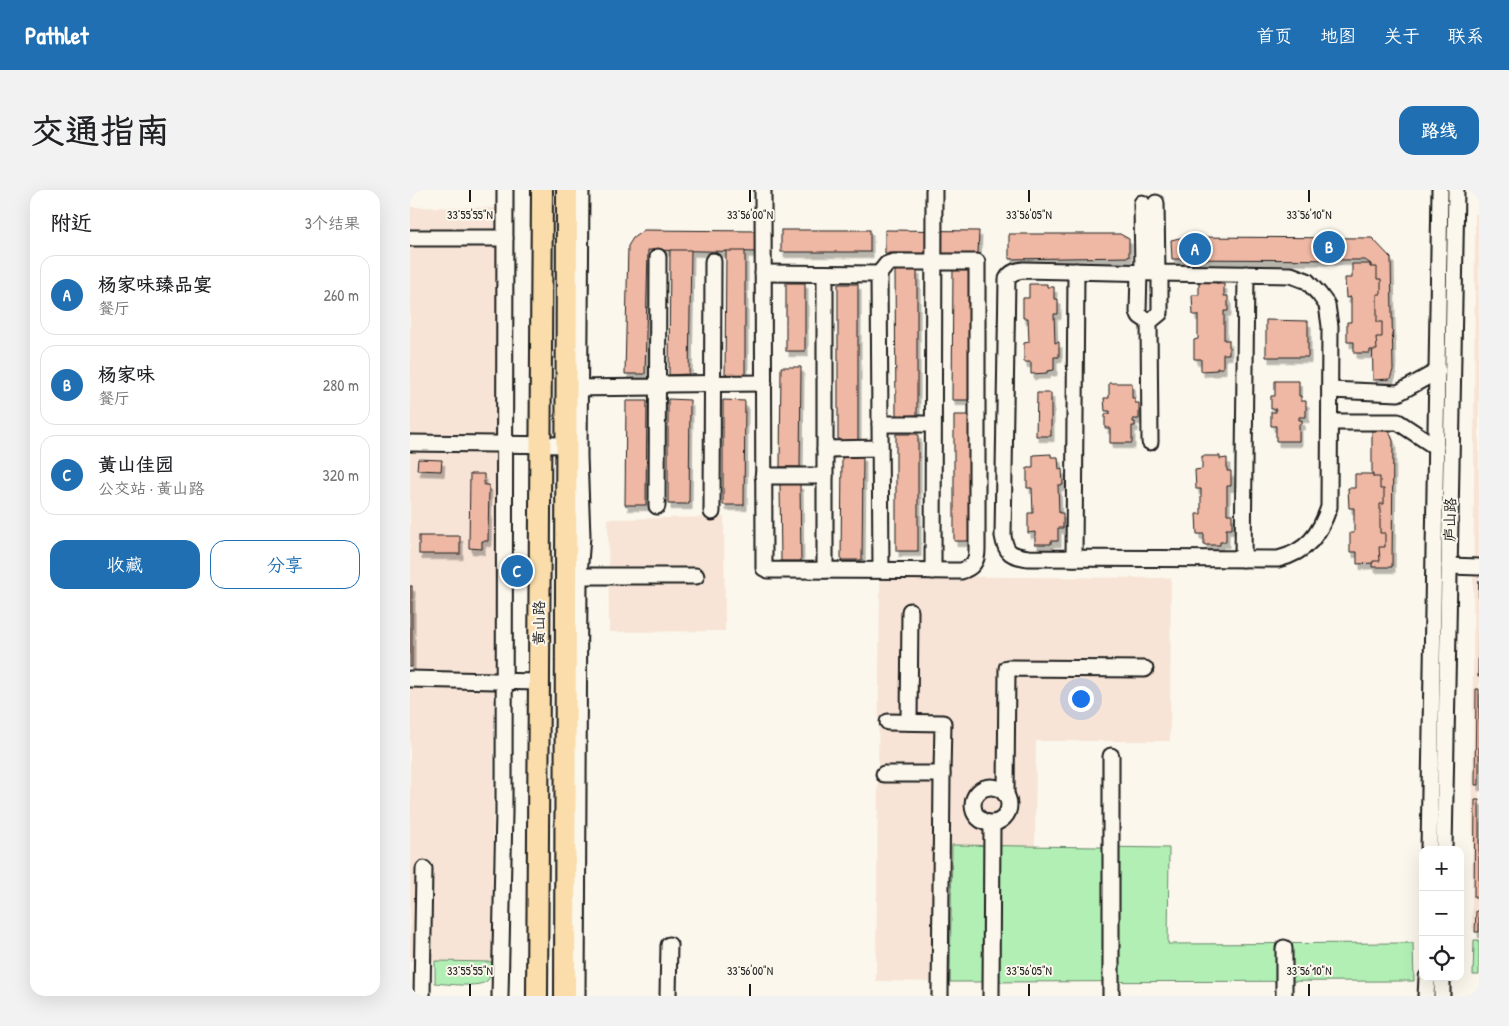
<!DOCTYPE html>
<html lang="zh">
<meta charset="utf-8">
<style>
:root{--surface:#fff;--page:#f2f2f2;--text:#202124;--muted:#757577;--line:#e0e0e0;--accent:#1f6fb2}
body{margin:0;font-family:"Patrick Hand","LXGW WenKai TC",sans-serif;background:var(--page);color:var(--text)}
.controls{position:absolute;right:15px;bottom:15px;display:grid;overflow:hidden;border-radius:10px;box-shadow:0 5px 20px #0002}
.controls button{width:45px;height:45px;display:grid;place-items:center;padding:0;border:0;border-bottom:1px solid var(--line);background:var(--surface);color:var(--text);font:25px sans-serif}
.you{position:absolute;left:670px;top:508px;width:18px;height:18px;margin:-12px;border:4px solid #fff;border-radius:50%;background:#1a73e8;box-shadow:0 0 0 8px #1a73e833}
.badge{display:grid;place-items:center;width:32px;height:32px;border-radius:50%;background:var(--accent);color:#fff;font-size:16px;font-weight:700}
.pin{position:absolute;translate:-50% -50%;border:2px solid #fff;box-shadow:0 1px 5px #0006}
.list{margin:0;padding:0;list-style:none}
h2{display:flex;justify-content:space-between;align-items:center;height:65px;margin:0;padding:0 20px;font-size:21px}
h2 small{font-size:16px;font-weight:400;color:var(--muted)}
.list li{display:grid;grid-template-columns:32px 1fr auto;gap:15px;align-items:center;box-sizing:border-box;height:80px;margin:0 10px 10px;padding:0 10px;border:1px solid var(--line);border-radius:15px}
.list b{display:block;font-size:19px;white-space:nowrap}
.list p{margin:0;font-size:16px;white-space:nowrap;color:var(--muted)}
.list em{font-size:16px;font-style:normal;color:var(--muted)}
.actions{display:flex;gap:10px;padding:15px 20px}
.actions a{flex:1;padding:11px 0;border:1px solid var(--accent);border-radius:15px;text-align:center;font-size:18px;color:var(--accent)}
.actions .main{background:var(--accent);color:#fff}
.icon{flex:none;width:28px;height:28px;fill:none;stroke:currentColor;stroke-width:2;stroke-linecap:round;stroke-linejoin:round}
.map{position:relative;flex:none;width:1069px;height:806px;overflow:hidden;border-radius:15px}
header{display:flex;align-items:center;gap:30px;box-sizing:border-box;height:70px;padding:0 25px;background:var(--accent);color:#fff}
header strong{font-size:24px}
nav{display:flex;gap:28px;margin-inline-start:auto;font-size:18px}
.intro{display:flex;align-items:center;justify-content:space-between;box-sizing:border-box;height:120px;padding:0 30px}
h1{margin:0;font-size:35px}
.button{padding:12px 22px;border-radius:15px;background:var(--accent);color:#fff;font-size:18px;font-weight:700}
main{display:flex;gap:30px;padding:0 30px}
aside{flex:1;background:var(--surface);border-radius:15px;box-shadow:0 5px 20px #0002}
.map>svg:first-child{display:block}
.built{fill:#f7e4d6}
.green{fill:#b2efb5;stroke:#678668}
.building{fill:#efb8a4;stroke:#1c1c1c;filter:url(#shadow)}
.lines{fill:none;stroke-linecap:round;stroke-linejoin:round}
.minor-casing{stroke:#1c1c1c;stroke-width:19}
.major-casing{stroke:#1c1c1c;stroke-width:24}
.minor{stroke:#fbf7ec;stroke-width:15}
.major{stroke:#faddab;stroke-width:20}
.ticks{fill:none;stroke:#1c1c1c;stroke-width:2}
.labels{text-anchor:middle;stroke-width:4;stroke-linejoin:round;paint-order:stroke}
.street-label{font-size:15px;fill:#1c1c1c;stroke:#fbf7ec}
.ticks-label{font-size:12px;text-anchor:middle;fill:#1c1c1c;stroke:#fbf7ec;stroke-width:4;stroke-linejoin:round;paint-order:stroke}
</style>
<header>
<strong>Pathlet</strong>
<nav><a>首页</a><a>地图</a><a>关于</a><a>联系</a></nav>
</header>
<div class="intro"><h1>交通指南</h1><a class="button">路线</a></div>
<main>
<aside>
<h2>附近<small>3个结果</small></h2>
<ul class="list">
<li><span class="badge">A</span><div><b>杨家味臻品宴</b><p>餐厅</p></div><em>260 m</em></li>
<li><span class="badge">B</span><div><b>杨家味</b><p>餐厅</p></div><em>280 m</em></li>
<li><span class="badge">C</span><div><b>黄山佳园</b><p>公交站 · 黄山路</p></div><em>320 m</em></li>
</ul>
<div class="actions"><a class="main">收藏</a><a>分享</a></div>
</aside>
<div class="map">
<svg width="1069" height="806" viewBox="0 0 1069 806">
<defs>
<filter id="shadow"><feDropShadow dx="3" dy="5.5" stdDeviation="0" flood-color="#0004"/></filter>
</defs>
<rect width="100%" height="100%" fill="#fbf7ec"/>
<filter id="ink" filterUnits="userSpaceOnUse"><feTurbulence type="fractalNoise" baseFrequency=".02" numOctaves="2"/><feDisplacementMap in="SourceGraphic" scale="10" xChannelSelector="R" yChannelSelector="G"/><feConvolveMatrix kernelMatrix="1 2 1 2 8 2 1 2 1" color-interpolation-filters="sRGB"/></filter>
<g filter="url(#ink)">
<g class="built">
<polygon points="0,17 88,18 82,772 0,771"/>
<polygon points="1065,24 1069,24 1069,739 1062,739"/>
<polygon points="314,327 315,441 199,442 198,329"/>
<polygon points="470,386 761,388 760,551 626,551 625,657 542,655 540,792 466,791"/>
</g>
<g class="green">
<polygon points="542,655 759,658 758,754 1003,753 1004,791 540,792"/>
<polygon points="1064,750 1069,750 1069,785 1063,785"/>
<path d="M25 771 82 772C81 778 82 786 77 791 69 798 36 794 25 793Z"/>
</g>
<g class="building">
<polygon points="234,40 348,41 349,62 238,60 235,184 215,184 218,56 223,48"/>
<rect x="371" y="40" width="89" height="22"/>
<polygon points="475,40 569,41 568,64 475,63"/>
<polygon points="599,44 710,44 719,49 719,67 599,69"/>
<polygon points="774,47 962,48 981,68 983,180 980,189 963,190 961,74 955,70 762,69 761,50"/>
<polygon points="260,60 281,60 279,184 259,185"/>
<polygon points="316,61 335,61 335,188 315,187"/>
<polygon points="942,74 960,74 960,77 967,77 967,89 971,89 971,104 967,104 967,132 972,132 972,147 966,147 967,160 960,160 960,163 944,163 944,152 937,152 937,132 941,132 941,107 936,108 935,88 942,88"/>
<polygon points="485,79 507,79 507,225 486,226"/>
<polygon points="543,79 562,79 561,210 542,210"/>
<polygon points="789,91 807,91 807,94 814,94 814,106 818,106 818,121 814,121 814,150 819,150 819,164 813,164 813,178 807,178 807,180 791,181 791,169 784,169 784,150 788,149 788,125 783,125 782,105 789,105"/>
<rect x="376" y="93" width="19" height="68"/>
<rect x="428" y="94" width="20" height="157"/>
<polygon points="619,94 637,94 637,97 644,97 644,109 648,109 648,124 644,124 645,153 649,152 649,167 644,167 644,180 637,181 637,183 621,184 621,172 614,172 614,153 619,152 618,128 613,128 613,108 619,108"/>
<polygon points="856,130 898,131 898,167 856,167"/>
<polygon points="371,177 391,177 390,277 370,277"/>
<polygon points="865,191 889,191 889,206 891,206 891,211 896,211 896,227 889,227 889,230 892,230 892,234 889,234 889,251 866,251 866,236 861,236 861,222 866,222 866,219 861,219 861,206 865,206"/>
<polygon points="699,193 722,193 722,208 725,208 725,213 729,213 729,229 723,229 723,232 725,232 725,236 722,236 722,253 700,253 700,238 695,238 695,224 700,224 700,221 695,221 694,208 699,208"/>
<polygon points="627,203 641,203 641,246 626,246"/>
<polygon points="258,209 280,210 279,314 258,314"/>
<polygon points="313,210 335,211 334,315 313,315"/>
<polygon points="216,211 237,211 236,315 215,315"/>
<polygon points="544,225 563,225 562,351 544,351"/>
<polygon points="962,240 979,241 983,251 982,377 962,377"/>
<rect x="486" y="244" width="22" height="117"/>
<polygon points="641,264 641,267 648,267 649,280 652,279 653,295 648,295 649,323 653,323 653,338 648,338 648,351 641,351 641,354 625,354 625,342 618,343 618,323 623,323 622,298 617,298 617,278 623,278 623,265"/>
<polygon points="432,266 453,266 452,370 431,370"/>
<polygon points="792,266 810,266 810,269 817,268 817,281 821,281 821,296 817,296 817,324 822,324 822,339 816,339 816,352 810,352 810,355 794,355 794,344 787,344 786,324 791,324 791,299 786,299 785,280 792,279"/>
<polygon points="8,269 32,270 31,281 7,280"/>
<polygon points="60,284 74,284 74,295 79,295 78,351 72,351 72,359 59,358"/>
<polygon points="945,284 963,284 963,287 970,287 970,299 974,299 974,314 970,314 970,343 975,343 975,357 969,357 970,371 963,371 963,373 947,374 947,362 940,362 940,343 944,343 944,318 939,318 938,298 945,298"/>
<polygon points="370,294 390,294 391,371 371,371"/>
<rect x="9" y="346" width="41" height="18"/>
<polygon points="1069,390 1069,487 1068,487"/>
<rect x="0" y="396" width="2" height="81"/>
<polygon points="1066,499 1069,499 1069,595 1065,595"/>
<polygon points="1065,610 1069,610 1069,707 1064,707"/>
<polygon points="1066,721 1069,721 1069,742 1065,742"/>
</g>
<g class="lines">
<defs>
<g id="minor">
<path d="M353 0 354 378 358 380C422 380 487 380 551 381 562 378 567 372 567 360V72H483L477 74 469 84 471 380"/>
<polyline points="732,13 733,82"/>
<path d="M746 13 747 83 881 85 897 91 909 104 917 115 920 136 919 317C910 344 897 362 868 369L618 368C601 365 596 364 593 346L597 89C601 82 606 81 614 80L747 83"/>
<polyline points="0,48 95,48"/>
<polyline points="729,82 728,122 730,126 739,132"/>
<polyline points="353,83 469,84"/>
<polyline points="160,198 248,197 256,194 354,193"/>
<polyline points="920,200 988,203 1028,181"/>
<polyline points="920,232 988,232 1026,257"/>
<polyline points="470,234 523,234"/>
<polyline points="740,252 739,132 750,123 750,83"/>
<polyline points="0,253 156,255"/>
<polyline points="415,259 470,258"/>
<polyline points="353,286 415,286"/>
<polyline points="247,316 248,67"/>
<polyline points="302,322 303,71"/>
<polyline points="664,368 666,81"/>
<polyline points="833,369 836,84"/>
<polyline points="1039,376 1069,377"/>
<polyline points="415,380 415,84"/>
<polyline points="523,381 524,0"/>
<polyline points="160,386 286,386"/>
<polyline points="0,489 129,492"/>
<polyline points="478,532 533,533 532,584"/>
<polyline points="499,532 500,421"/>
<polyline points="474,584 532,584 530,806"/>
<circle cx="581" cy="615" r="18"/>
<polyline points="596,604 597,478 735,479"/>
<polyline points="1019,660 1030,0"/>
<polyline points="1034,660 1046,0"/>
<polyline points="874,758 874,806"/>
<polyline points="12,806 14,679"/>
<polyline points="90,806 94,622 95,0"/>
<polyline points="167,806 169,386 172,346 169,266 171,0"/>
<polyline points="258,806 259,755"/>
<polyline points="581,806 582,634"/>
<polyline points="701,806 701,566"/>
<polyline points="1016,806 1017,787"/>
<polyline points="1032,806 1032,787"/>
</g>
<g id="major">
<polyline points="127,806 132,0"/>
<polyline points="155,806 157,0"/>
</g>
</defs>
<use href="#minor" class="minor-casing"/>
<use href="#major" class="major-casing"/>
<use href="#minor" class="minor"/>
<use href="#major" class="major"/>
</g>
</g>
<path class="ticks" d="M60 0V12M340 0V12M619 0V12M899 0V12M60 794V806M340 794V806M619 794V806M899 794V806"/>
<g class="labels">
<g class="street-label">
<text transform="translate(1040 330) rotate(-89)" y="5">庐山路</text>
<text transform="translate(129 433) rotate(-90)" y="5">黄山路</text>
</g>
</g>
<g class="ticks-label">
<text x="60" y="29">33°55'55"N</text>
<text x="340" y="29">33°56'00"N</text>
<text x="619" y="29">33°56'05"N</text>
<text x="899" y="29">33°56'10"N</text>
<text x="60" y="785">33°55'55"N</text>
<text x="340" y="785">33°56'00"N</text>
<text x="619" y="785">33°56'05"N</text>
<text x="899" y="785">33°56'10"N</text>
</g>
</svg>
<div class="controls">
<button>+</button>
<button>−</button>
<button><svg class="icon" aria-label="locate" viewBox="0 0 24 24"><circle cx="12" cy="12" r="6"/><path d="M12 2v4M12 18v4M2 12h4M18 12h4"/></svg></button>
</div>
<div class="you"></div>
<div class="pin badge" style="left:785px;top:59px">A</div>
<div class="pin badge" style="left:919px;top:57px">B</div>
<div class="pin badge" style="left:107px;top:381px">C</div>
</div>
</main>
